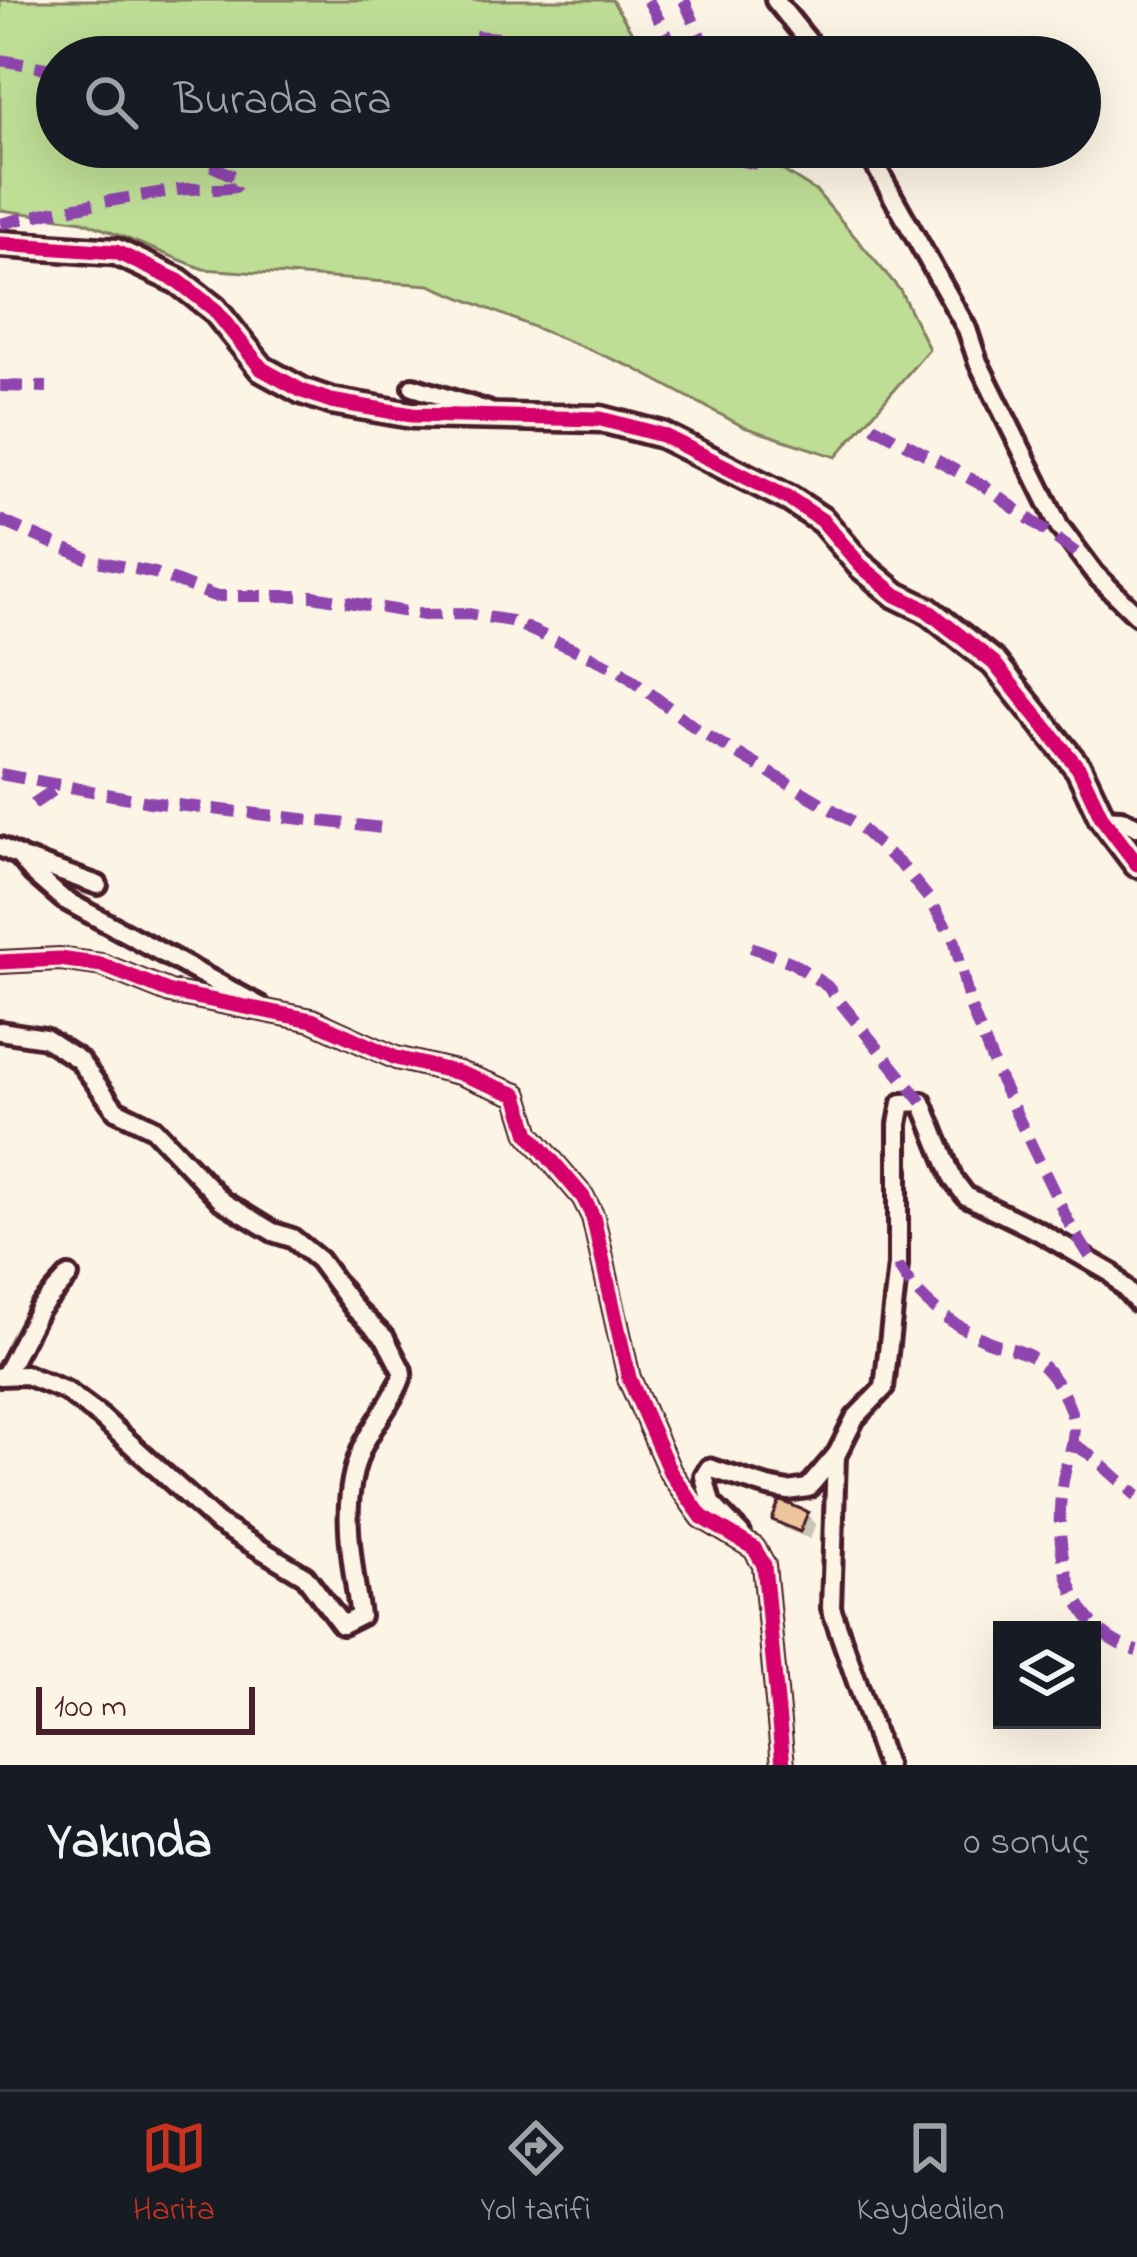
<!DOCTYPE html>
<html lang="tr">
<meta charset="utf-8">
<style>
:root{--surface:#171b24;--page:#242831;--text:#f1f3f6;--muted:#9ea1a6;--line:#363941;--accent:#c8321e}
body{margin:0;font-family:"Indie Flower",sans-serif;background:var(--page);color:var(--text)}
.controls{position:absolute;right:36px;bottom:36px;display:grid;overflow:hidden;border-radius:0px;box-shadow:0 12px 48px #0002}
.controls button{width:108px;height:108px;display:grid;place-items:center;padding:0;border:0;border-bottom:3px solid var(--line);background:var(--surface);color:var(--text);font:60px sans-serif}
.scale{position:absolute;left:36px;bottom:30px;width:219px;box-sizing:border-box;padding-left:12px;border:6px solid #4a1f2b;border-top:0;font-size:33px;line-height:42px;white-space:nowrap;color:#4a1f2b;-webkit-text-stroke:9px #fcf5e5;paint-order:stroke}
.list{margin:0;padding:0;list-style:none}
h2{display:flex;justify-content:space-between;align-items:center;height:156px;margin:0;padding:0 48px;font-size:51px}
h2 small{font-size:39px;font-weight:400;color:var(--muted)}
.icon{flex:none;width:66px;height:66px;fill:none;stroke:currentColor;stroke-width:2;stroke-linecap:round;stroke-linejoin:round}
.map{position:relative;flex:none;width:1137px;height:1765px;overflow:hidden}
.search{position:absolute;background:var(--surface);box-shadow:0 12px 48px #0002;left:36px;right:36px;top:36px;height:132px;display:flex;align-items:center;gap:30px;box-sizing:border-box;padding:0 42px;border-radius:66px;color:var(--muted);font-size:45px}
.sheet{height:324px;background:var(--surface)}
nav{display:flex;justify-content:space-around;align-items:center;box-sizing:border-box;height:168px;border-top:3px solid var(--line);background:var(--surface);font-size:33px;color:var(--muted)}
nav a{display:grid;justify-items:center;gap:6px}
nav .on{color:var(--accent)}
.map>svg:first-child{display:block}
.green{fill:#bede96;stroke:#847e60;stroke-width:3}
.shadow{fill:#0003}
.building{fill:#edc59d;stroke:#4a1f2b;stroke-width:3}
.lines{fill:none;stroke-linecap:round;stroke-linejoin:round}
.street-casing{stroke:#4a1f2b;stroke-width:26}
.secondary-casing{stroke:#4a1f2b;stroke-width:33}
.street{stroke:#fcf5e5;stroke-width:16}
.secondary{stroke:#fcf5e5;stroke-width:24}
.quiet{stroke:#8e44ad;stroke-width:12;stroke-dasharray:24 12;stroke-linecap:butt}
.cycleway-casing{stroke:#fcf5e5;stroke-width:22}
.cycleway{stroke:#d6006c;stroke-width:15}
</style>
<div class="map">
<svg width="1137" height="1765" viewBox="0 0 1137 1765">
<rect width="100%" height="100%" fill="#fcf5e5"/>
<filter id="ink" filterUnits="userSpaceOnUse"><feTurbulence type="fractalNoise" baseFrequency=".00833" numOctaves="2"/><feDisplacementMap in="SourceGraphic" scale="24" xChannelSelector="R" yChannelSelector="G"/><feConvolveMatrix kernelMatrix="1 2 1 2 8 2 1 2 1" color-interpolation-filters="sRGB"/></filter>
<g filter="url(#ink)">
<polygon class="green" points="0,0 612,0 647,57 57,57 57,147 746,147 817,192 900,290 929,349 836,457 744,427 632,367 430,285 203,269 83,221 0,210"/>
<polygon class="shadow" points="807,1514 816,1524 810,1539 785,1529 776,1520"/>
<polygon class="building" points="780,1500 808,1512 800,1532 772,1520"/>
<g class="lines">
<defs>
<g id="street">
<polyline points="775,0 821,57"/>
<polyline points="865,147 967,329 978,362 1059,526 1095,574 1137,615"/>
<polyline points="413,387 488,411"/>
<polyline points="1102,818 1121,819 1137,827"/>
<polyline points="0,847 19,856 33,873 63,899 260,1006"/>
<polyline points="25,859 98,885"/>
<polyline points="0,962 60,959 102,965 170,992 312,1020 396,1058 459,1073 517,1095 529,1134 583,1197 593,1217 629,1378 670,1472 702,1517 754,1548 764,1565 783,1765"/>
<path d="M0 1031 45 1038 79 1060 116 1110 153 1128 222 1201 273 1232 292 1238 319 1260 355 1309 385 1338 403 1373C394 1401 374 1422 362 1448 338 1502 352 1560 360 1616L342 1625 305 1576 219 1524 101 1417 66 1391 26 1375 0 1376"/>
<polyline points="5,1375 39,1309 69,1276"/>
<polyline points="836,1455 831,1608 886,1765"/>
<polyline points="741,1534 711,1503 704,1476 709,1468 768,1487 788,1491 808,1488 837,1454 855,1418 884,1388 898,1265 898,1124 902,1103 922,1102 953,1179 966,1196 1040,1232 1111,1273 1137,1302"/>
</g>
<polyline id="secondary" points="0,244 116,252 178,281 214,309 262,369 302,391 331,401 412,415 601,419 662,435 790,499 823,521 860,565 896,595 927,610 994,663 1079,769 1102,818 1137,864"/>
</defs>
<use href="#street" class="street-casing"/>
<use href="#secondary" class="secondary-casing"/>
<use href="#street" class="street"/>
<use href="#secondary" class="secondary"/>
<g class="quiet">
<polyline points="648,0 679,57"/>
<polyline points="684,0 709,57"/>
<polyline points="475,36 555,43 591,57"/>
<polyline points="0,60 57,70"/>
<polyline points="700,147 707,153 761,165 766,156 763,147"/>
<path d="M0 224C59 209 118 199 178 190 198 187 216 191 235 187L237 182 236 177 171 147"/>
<polyline points="0,386 47,387"/>
<polyline points="873,426 984,486 1083,558"/>
<polyline points="0,520 91,560 155,573 214,596 313,596 424,615 468,614 511,621 618,669 701,732 855,823 902,866 930,900 955,942 970,1006 1000,1080 1069,1223 1094,1263"/>
<polyline points="0,774 150,802 383,828"/>
<polyline points="33,804 62,785"/>
<polyline points="751,947 791,962 827,986 922,1102"/>
<path d="M898 1265C916 1300 952 1325 988 1341 1002 1347 1019 1349 1032 1357 1049 1368 1063 1390 1070 1409 1080 1436 1067 1455 1063 1481 1052 1546 1067 1631 1137 1651"/>
<polyline points="1073,1444 1091,1455 1137,1496"/>
</g>
<defs>
<g id="cycleway">
<polyline points="0,244 116,252 178,281 214,309 262,369 302,391 331,401 412,415 601,419 662,435 790,499 823,521 860,565 896,595 927,610 994,663 1079,769 1102,818 1137,864"/>
<polyline points="0,962 60,959 102,965 170,992 312,1020 396,1058 459,1073 517,1095 529,1134 583,1197 593,1217 629,1378 670,1472 702,1517 754,1548 764,1565 783,1765"/>
</g>
</defs>
<use href="#cycleway" class="cycleway-casing"/>
<use href="#cycleway" class="cycleway"/>
</g>
</g>
</svg>
<div class="controls">
<button><svg class="icon" aria-label="layers" viewBox="0 0 24 24"><path d="M12 4l9 5-9 5-9-5zM3 14l9 5 9-5"/></svg></button>
</div>
<div class="scale">100 m</div>
<div class="search"><svg class="icon" aria-label="search" viewBox="0 0 24 24"><circle cx="10" cy="10" r="6"/><path d="M15 15l6 6"/></svg>Burada ara</div>
</div>
<section class="sheet">
<h2>Yakında<small>0 sonuç</small></h2>
<ul class="list">
</ul>
</section>
<nav>
<a class="on"><svg class="icon" aria-label="map" viewBox="0 0 24 24"><path d="M3 6l6-2 6 2 6-2v14l-6 2-6-2-6 2zM9 4v14M15 6v14"/></svg>Harita</a>
<a><svg class="icon" aria-label="directions" viewBox="0 0 24 24"><path d="M12 3l9 9-9 9-9-9zM9 14v-3h6M13 9l2 2-2 2"/></svg>Yol tarifi</a>
<a><svg class="icon" aria-label="saved" viewBox="0 0 24 24"><path d="M7 4h10v16l-5-4-5 4z"/></svg>Kaydedilen</a>
</nav>
